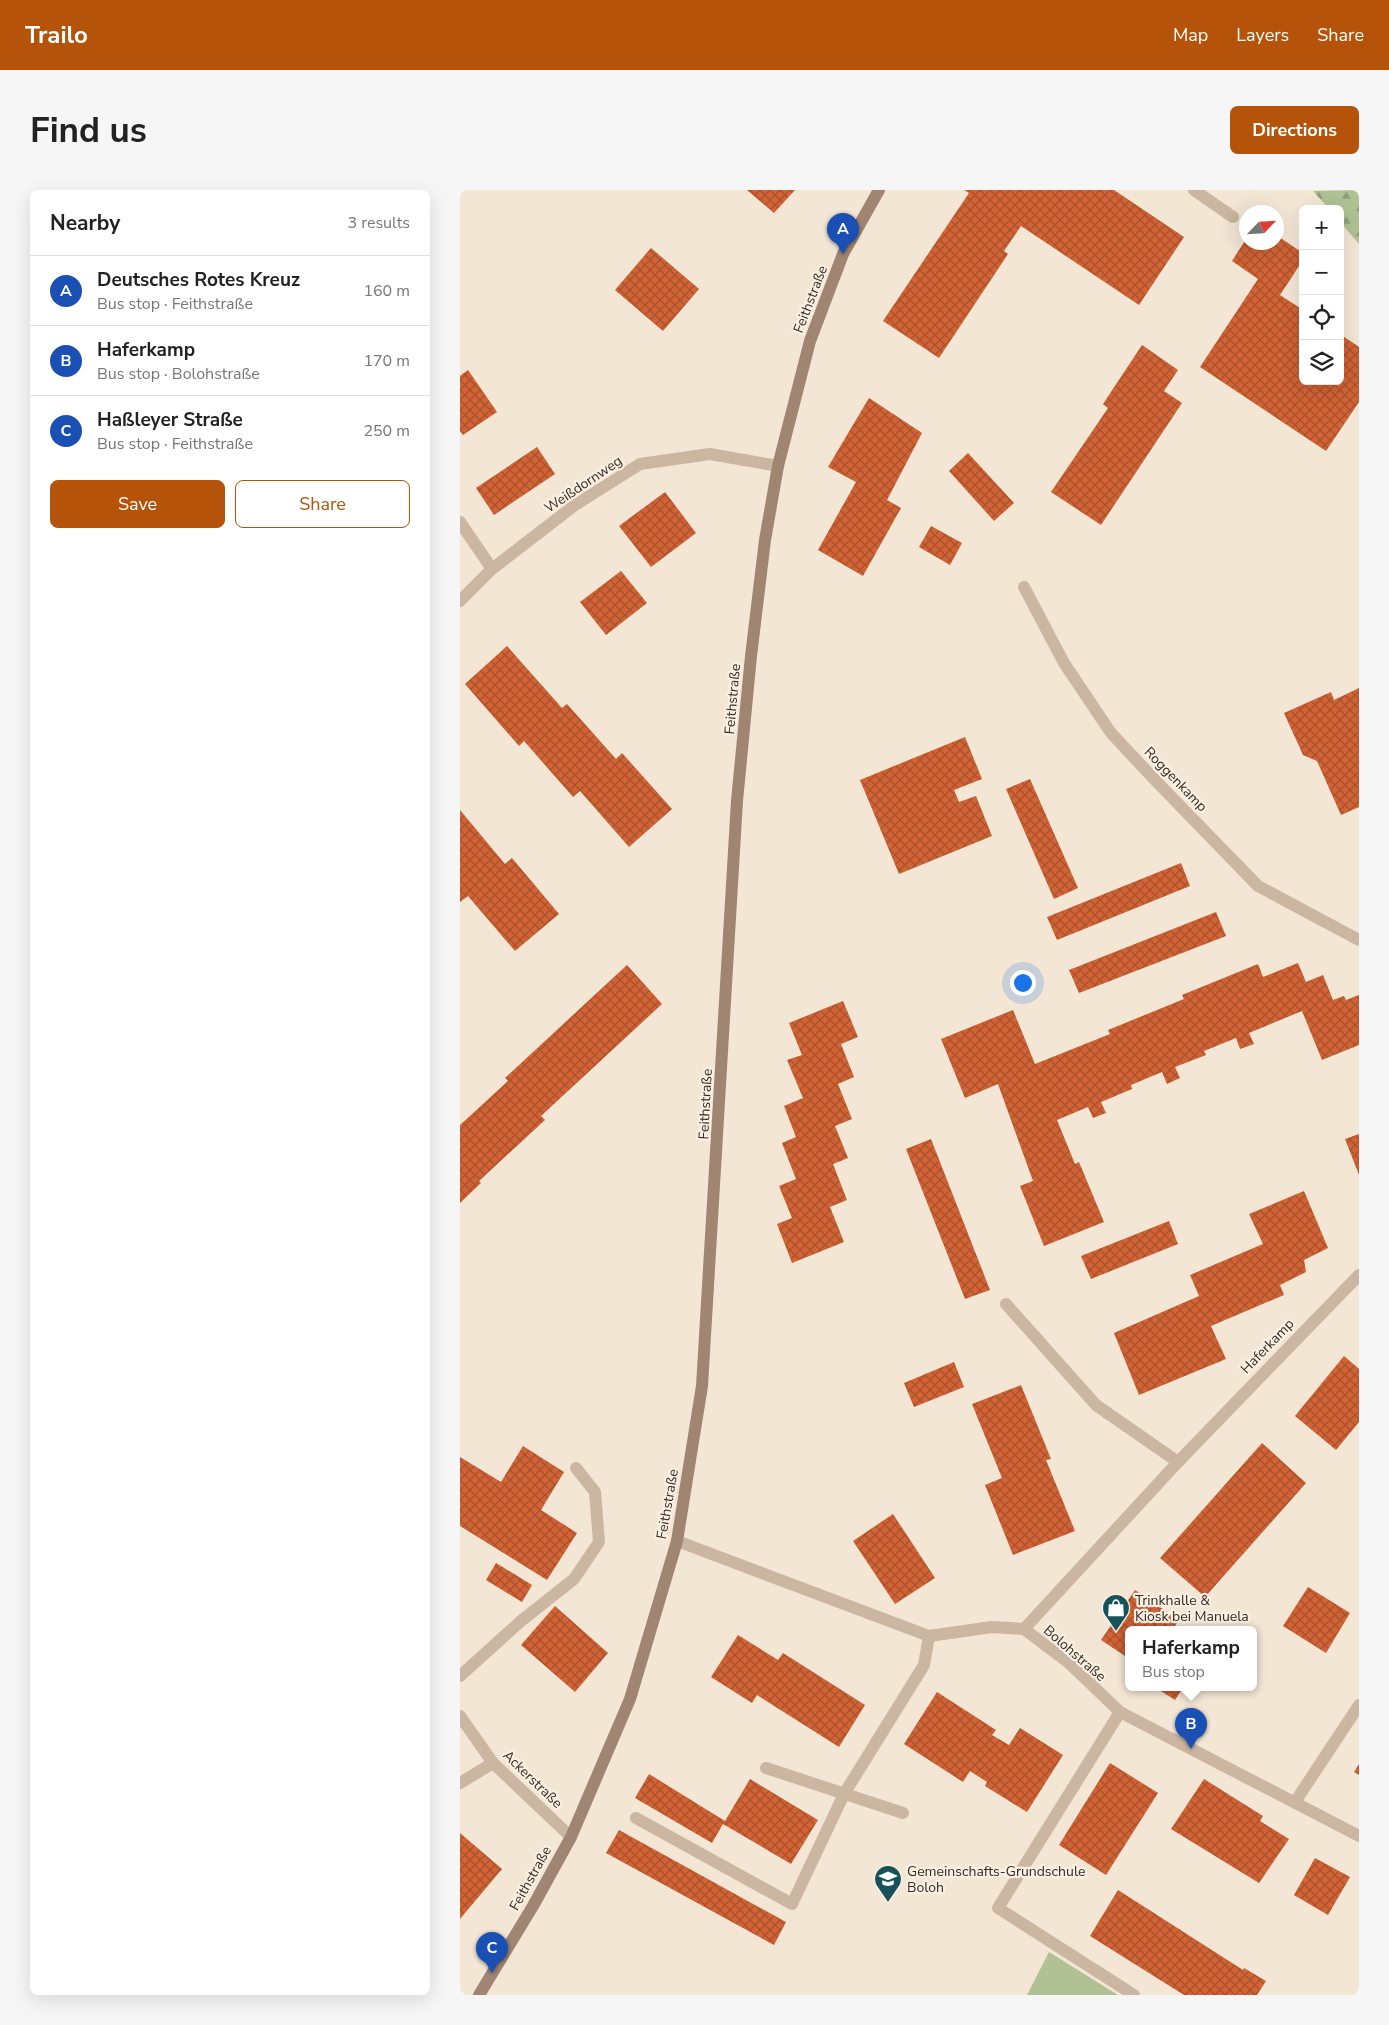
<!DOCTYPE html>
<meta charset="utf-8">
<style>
:root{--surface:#fff;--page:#f6f6f6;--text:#222;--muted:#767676;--line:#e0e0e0;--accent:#b45309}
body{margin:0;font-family:"Nunito Sans",sans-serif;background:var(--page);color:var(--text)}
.controls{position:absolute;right:15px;top:15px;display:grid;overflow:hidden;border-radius:8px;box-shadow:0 5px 20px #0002}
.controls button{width:45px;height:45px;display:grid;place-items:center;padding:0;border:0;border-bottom:1px solid var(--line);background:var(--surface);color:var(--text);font:25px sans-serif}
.compass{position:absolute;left:779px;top:15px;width:45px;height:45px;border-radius:50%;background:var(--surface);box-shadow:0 5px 20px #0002;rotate:65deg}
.you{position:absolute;left:562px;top:792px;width:18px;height:18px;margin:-12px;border:4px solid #fff;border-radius:50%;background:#1a73e8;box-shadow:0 0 0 8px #1a73e833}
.badge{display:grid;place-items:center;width:32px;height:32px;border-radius:50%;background:var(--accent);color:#fff;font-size:16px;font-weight:700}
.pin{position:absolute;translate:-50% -41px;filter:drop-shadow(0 1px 2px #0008)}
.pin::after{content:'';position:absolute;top:26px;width:18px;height:15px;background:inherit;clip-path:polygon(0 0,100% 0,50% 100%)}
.popup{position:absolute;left:665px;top:1436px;width:132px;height:65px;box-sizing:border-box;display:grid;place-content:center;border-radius:8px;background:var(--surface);filter:drop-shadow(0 1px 4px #0005);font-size:16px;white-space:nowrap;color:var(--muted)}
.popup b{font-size:19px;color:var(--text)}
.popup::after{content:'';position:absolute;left:50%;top:100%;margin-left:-10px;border:10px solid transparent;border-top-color:var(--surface)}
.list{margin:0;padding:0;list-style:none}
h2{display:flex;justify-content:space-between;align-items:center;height:65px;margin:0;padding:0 20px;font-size:21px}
h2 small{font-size:16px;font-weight:400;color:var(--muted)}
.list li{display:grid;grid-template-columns:32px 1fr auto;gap:15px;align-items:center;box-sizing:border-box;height:70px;padding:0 20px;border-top:1px solid var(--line)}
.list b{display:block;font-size:19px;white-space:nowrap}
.list p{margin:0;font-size:16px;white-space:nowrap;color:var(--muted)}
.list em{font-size:16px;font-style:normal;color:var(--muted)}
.actions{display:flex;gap:10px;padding:15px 20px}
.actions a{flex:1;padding:11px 0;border:1px solid var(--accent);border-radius:8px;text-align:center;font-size:18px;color:var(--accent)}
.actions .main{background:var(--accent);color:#fff}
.icon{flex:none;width:28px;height:28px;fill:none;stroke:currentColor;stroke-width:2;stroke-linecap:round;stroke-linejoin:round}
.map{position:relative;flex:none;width:899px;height:1805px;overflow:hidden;border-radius:8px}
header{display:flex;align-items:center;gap:30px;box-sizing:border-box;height:70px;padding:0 25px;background:var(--accent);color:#fff}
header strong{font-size:24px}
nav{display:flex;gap:28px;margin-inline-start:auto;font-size:18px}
.intro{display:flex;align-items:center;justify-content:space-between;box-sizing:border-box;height:120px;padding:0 30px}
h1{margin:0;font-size:35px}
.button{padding:12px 22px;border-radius:8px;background:var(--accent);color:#fff;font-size:18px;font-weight:700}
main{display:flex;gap:30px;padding:0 30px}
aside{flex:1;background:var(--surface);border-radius:8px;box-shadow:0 5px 20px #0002}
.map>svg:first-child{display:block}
.green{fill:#b0c294}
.forest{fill:url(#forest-firs)}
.building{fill:url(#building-cross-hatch)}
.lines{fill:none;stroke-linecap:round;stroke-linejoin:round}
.lane{stroke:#cbb6a1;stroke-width:12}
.street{stroke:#cbb6a1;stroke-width:12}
.secondary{stroke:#9f8572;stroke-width:12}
.labels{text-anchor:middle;stroke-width:4.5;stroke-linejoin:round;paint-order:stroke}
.street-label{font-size:14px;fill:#352a24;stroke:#faf0e1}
.poi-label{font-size:14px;fill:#352a24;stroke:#faf0e1;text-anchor:start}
</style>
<header>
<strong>Trailo</strong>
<nav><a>Map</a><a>Layers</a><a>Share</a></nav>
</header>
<div class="intro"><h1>Find us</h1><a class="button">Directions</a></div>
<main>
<aside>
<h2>Nearby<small>3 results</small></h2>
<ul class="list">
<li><span class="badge" style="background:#1a4fb4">A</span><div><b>Deutsches Rotes Kreuz</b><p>Bus stop · Feithstraße</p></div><em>160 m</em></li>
<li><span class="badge" style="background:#1a4fb4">B</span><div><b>Haferkamp</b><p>Bus stop · Bolohstraße</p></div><em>170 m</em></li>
<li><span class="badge" style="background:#1a4fb4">C</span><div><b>Haßleyer Straße</b><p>Bus stop · Feithstraße</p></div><em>250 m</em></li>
</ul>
<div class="actions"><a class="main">Save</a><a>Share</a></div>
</aside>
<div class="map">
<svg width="899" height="1805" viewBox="0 0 899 1805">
<defs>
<pattern id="forest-firs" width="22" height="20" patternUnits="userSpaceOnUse" patternTransform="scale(1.25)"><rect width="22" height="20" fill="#b0c294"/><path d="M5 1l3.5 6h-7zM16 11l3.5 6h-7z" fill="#909e79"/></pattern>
<pattern id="building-cross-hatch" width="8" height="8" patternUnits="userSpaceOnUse" patternTransform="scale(1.25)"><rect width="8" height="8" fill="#d16335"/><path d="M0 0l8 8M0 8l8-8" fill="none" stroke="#aa522d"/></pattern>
</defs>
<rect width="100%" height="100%" fill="#f3e6d5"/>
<polygon class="green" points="589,1762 658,1805 567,1805"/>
<polygon class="forest" points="899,0 899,54 880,32 880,19 869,19 853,1"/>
<g class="building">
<polygon points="287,0 335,0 314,23"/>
<polygon points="504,0 654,0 724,47 679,115 561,36 544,61 548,64 479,168 423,131 509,3"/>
<polygon points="816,45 843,63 843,70 820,105 843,120 843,191 880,191 880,144 899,157 899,212 866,261 740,177 798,89 772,71 786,49 786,52 816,52"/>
<polygon points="191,58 239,99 203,141 155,100"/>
<polygon points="682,155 718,180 704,201 722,213 641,335 591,302 648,218 643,214"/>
<polygon points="8,180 37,222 3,245 0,241 0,186"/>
<polygon points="409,208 462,243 427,310 441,318 403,386 358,360 396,292 368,277"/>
<polygon points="77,257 95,284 34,325 16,298"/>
<polygon points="508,263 554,313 534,331 489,281"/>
<polygon points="205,302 236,343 191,377 159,336"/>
<polygon points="471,336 502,353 490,375 459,357"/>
<polygon points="161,381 187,413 146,445 120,412"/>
<polygon points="47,456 102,518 107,514 156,569 162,563 212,619 169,657 120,601 113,607 64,551 59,556 5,494"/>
<polygon points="899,498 899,617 881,625 857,571 843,565 824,523 871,502 874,510"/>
<polygon points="505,547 522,589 494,600 499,612 516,606 532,646 439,684 400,590"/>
<polygon points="570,589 618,698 594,709 546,599"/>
<polygon points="0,620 45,674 52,668 99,724 55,761 8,706 0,712"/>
<polygon points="721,673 730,696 597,750 587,727"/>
<polygon points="756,722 766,746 619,803 609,780"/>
<polygon points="838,773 846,792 863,785 873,810 884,806 886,810 899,805 899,855 862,870 842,821 789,843 794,854 780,859 776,848 744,861 746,865 715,877 720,888 707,894 702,882 671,895 672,899 641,912 646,923 633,928 628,917 597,930 615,974 619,972 644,1032 584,1056 560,996 573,991 538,894 505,908 481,849 553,820 575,874 650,844 648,840 724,809 722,805 798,774 803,787"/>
<polygon points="167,775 202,814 81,926 85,930 19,991 21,993 0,1013 0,935 48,891 45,888"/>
<polygon points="383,811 398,847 381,854 394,887 378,894 392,929 375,936 388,968 373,974 387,1010 370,1017 384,1052 332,1073 317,1034 332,1028 319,996 336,989 322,953 336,947 324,916 343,908 327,870 342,865 329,833"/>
<polygon points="899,944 899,985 885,949"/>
<polygon points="471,949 530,1100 505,1109 446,959"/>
<polygon points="844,1001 868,1058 844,1070 846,1082 820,1095 824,1105 751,1136 766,1169 679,1205 654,1143 739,1106 730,1085 803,1054 789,1024"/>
<polygon points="709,1031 718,1054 631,1089 621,1066"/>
<polygon points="884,1166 899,1179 899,1232 876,1260 835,1226"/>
<polygon points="494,1172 504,1197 454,1217 444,1193"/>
<polygon points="561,1195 591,1269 586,1270 615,1341 553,1365 525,1295 542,1288 512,1214"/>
<polygon points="802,1253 846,1293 745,1407 700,1368"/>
<polygon points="63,1256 104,1282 81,1320 117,1343 87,1390 0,1336 0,1267 41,1292"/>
<polygon points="433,1324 475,1388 435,1414 393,1351"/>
<polygon points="36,1373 72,1395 62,1412 26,1390"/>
<polygon points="848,1397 890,1423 866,1463 823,1436"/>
<polygon points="675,1400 719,1430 712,1440 668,1440 668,1468 641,1450"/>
<polygon points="95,1416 148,1463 115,1502 61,1455"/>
<polygon points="278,1445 318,1470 323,1463 405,1515 379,1557 297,1505 292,1513 251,1487"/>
<polygon points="696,1498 723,1498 715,1510"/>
<polygon points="477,1502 536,1540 532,1545 549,1555 560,1538 603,1565 567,1622 525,1596 527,1592 510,1581 503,1592 444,1554"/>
<polygon points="650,1573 698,1603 646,1685 599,1655"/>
<polygon points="899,1574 899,1585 894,1582"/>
<polygon points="189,1584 265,1631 290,1589 358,1630 331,1674 263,1634 252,1653 175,1608"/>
<polygon points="744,1589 803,1626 800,1631 829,1649 799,1693 711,1639"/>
<polygon points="159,1640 326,1732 314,1755 146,1663"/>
<polygon points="0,1643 42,1679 0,1729"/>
<polygon points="855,1668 890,1687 868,1725 834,1705"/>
<polygon points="658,1700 783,1780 784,1778 806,1791 797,1805 724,1805 630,1746"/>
</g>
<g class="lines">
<g class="lane">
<polyline points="734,0 773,27"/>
<polyline points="0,1486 61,1431 114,1389 139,1352 135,1302 116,1278"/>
<polyline points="660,1522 538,1718 674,1805"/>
<polyline points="306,1578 443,1623"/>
<polyline points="0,1593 33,1573"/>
<polyline points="176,1628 332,1714 384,1604 464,1475 469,1446"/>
</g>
<g class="street">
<polyline points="0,332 32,379"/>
<polyline points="564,397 604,473 651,543 695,590 798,696 899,750"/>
<polyline points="0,411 32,379 115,315 180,274 250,264 318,276"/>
<polyline points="546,1114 636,1215 718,1272"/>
<polyline points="217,1351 469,1446 532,1437 564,1439 609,1473 660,1522 899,1646"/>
<polyline points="564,1439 718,1272 899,1085"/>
<polyline points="0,1526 33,1573 111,1647"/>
<polyline points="835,1612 899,1515"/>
</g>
<polyline class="secondary" points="19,1805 73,1716 111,1647 170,1509 217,1351 242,1196 277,611 291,466 305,350 318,276 350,151 383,64 419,0"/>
</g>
<defs>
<symbol id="shop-pin" viewBox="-11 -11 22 30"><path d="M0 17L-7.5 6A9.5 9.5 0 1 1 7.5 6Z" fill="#175159" stroke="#faf0e1"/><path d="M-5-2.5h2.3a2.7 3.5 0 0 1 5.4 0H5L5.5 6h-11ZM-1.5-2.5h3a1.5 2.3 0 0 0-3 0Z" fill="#fff"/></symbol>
<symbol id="school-pin" viewBox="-11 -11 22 30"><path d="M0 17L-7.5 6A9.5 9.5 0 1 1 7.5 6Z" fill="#175159" stroke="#faf0e1"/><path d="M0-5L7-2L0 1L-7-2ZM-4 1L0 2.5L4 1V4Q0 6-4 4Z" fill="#fff"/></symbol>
</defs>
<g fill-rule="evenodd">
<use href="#shop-pin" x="640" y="1402" width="32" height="43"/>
<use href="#school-pin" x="412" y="1673" width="32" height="43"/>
</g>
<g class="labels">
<g class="street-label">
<text transform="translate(350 109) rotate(-69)" y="5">Feithstraße</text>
<text transform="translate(123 294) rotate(-34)" y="5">Weißdornweg</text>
<text transform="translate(272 509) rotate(-85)" y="5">Feithstraße</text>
<text transform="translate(716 589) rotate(46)" y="5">Roggenkamp</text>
<text transform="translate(245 914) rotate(-87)" y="5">Feithstraße</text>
<text transform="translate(807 1156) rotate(-46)" y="5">Haferkamp</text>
<text transform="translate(207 1314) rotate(-80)" y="5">Feithstraße</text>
<text transform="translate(615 1463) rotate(41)" y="5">Bolohstraße</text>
<text transform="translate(73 1589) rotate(44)" y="5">Ackerstraße</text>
<text transform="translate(70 1688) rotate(-61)" y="5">Feithstraße</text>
</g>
<g class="poi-label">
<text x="675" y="1415">Trinkhalle &amp;<tspan x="675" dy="16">Kiosk bei Manuela</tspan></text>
<text x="447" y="1686">Gemeinschafts-Grundschule<tspan x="447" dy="16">Boloh</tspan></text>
</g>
</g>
</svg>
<div class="controls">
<button>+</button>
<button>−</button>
<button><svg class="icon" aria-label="locate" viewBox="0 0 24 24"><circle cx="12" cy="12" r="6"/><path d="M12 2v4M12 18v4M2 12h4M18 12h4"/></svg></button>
<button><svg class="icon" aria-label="layers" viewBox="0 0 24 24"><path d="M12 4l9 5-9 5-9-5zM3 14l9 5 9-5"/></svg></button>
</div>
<svg class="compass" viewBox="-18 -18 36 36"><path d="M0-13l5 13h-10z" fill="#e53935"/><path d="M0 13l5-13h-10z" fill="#767676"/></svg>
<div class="you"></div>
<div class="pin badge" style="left:383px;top:64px;background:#1a4fb4">A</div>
<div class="pin badge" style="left:731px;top:1559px;background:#1a4fb4">B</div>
<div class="popup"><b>Haferkamp</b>Bus stop</div>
<div class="pin badge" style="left:32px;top:1783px;background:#1a4fb4">C</div>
</div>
</main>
